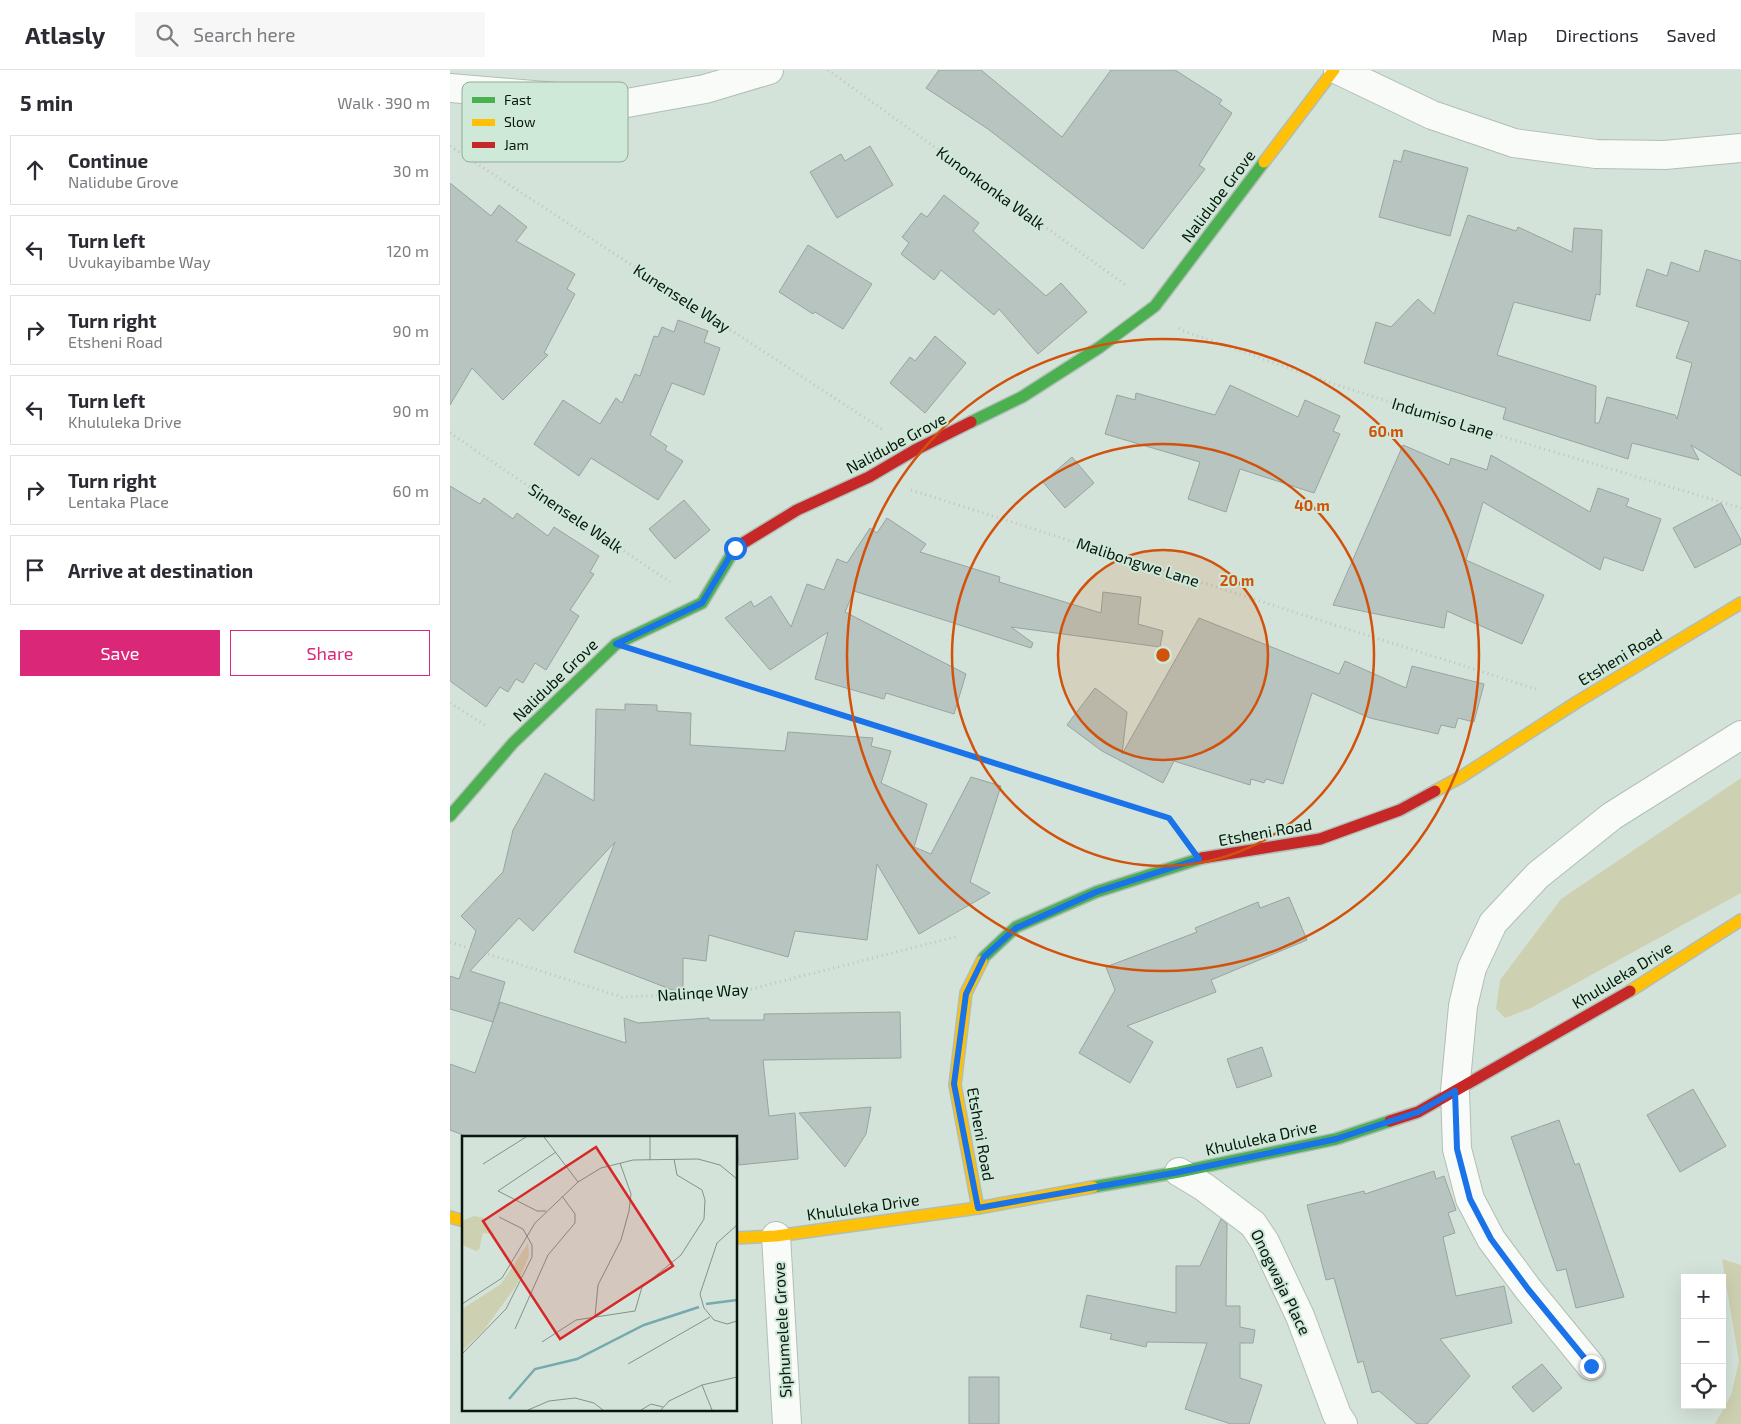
<!DOCTYPE html>
<meta charset="utf-8">
<style>
:root{--surface:#fff;--page:#f7f7f7;--text:#2b2b33;--muted:#7c7c81;--line:#e1e1e2;--accent:#db2777}
body{margin:0;font-family:"Exo 2",sans-serif;background:var(--page);color:var(--text)}
.controls{position:absolute;right:15px;bottom:15px;display:grid;overflow:hidden;border-radius:0px;box-shadow:0 5px 20px #0002}
.controls button{width:45px;height:45px;display:grid;place-items:center;padding:0;border:0;border-bottom:1px solid var(--line);background:var(--surface);color:var(--text);font:25px sans-serif}
.stop{position:absolute;width:15px;height:15px;margin:-11px;border:4px solid #1a73e8;border-radius:50%;background:#fff}
.stop.end{background:#1a73e8;border-color:#fff;box-shadow:0 1px 5px #0008}
.list{margin:0;padding:0;list-style:none}
h2{display:flex;justify-content:space-between;align-items:center;height:65px;margin:0;padding:0 20px;font-size:21px}
h2 small{font-size:16px;font-weight:400;color:var(--muted)}
.list li{display:grid;grid-template-columns:32px 1fr auto;gap:15px;align-items:center;box-sizing:border-box;height:70px;margin:0 10px 10px;padding:0 10px;border:1px solid var(--line);border-radius:0px}
.list b{display:block;font-size:19px;white-space:nowrap}
.list p{margin:0;font-size:16px;white-space:nowrap;color:var(--muted)}
.list em{font-size:16px;font-style:normal;color:var(--muted)}
.actions{display:flex;gap:10px;padding:15px 20px}
.actions a{flex:1;padding:11px 0;border:1px solid var(--accent);border-radius:0px;text-align:center;font-size:18px;color:var(--accent)}
.actions .main{background:var(--accent);color:#fff}
.icon{flex:none;width:28px;height:28px;fill:none;stroke:currentColor;stroke-width:2;stroke-linecap:round;stroke-linejoin:round}
.map{position:relative;flex:none;width:1291px;height:1354px;overflow:hidden}
header{display:flex;align-items:center;gap:30px;box-sizing:border-box;height:70px;padding:0 25px;background:var(--surface);border-bottom:1px solid var(--line)}
header strong{font-size:24px}
nav{display:flex;gap:28px;margin-inline-start:auto;font-size:18px}
.search{width:350px;height:45px;background:var(--page);display:flex;align-items:center;gap:12px;box-sizing:border-box;padding:0 18px;border-radius:0px;color:var(--muted);font-size:19px}
main{display:flex}
aside{flex:1;background:var(--surface)}
.map>svg:first-child{display:block}
.green{fill:#ced1b1}
.building{fill:#b7c4bf;stroke:#98a49f}
.lines{fill:none;stroke-linecap:round;stroke-linejoin:round}
.street-casing{stroke:#b1beb6;stroke-width:30}
.fast-casing{stroke:#b1beb6;stroke-width:14}
.slow-casing{stroke:#b1beb6;stroke-width:14}
.jam-casing{stroke:#b1beb6;stroke-width:14}
.path{stroke:#bec3c0;stroke-width:3;stroke-dasharray:1 4;stroke-linecap:butt}
.street{stroke:#f9fbf9;stroke-width:28}
.fast{stroke:#4caf50;stroke-width:11}
.slow{stroke:#ffc107;stroke-width:11}
.jam{stroke:#c62828;stroke-width:11}
.route{stroke:#1a73e8;stroke-width:6}
.ring{fill:none;stroke:#d2520c;stroke-width:2.5}
.labels{text-anchor:middle;stroke-width:4;stroke-linejoin:round;paint-order:stroke}
.street-label{font-size:16px;fill:#0b150f;stroke:#cee9d7}
.inset-river{fill:none;stroke:#76aaaf;stroke-width:2.5}
.inset-road{fill:none;stroke:#849188;stroke-width:1}
.view{fill:#d62828;fill-opacity:0.15;stroke:#d62828;stroke-width:2.5}
.inset-edge{fill:none;stroke:#0b150f;stroke-width:2.5}
.key{fill:#cee9d7;stroke:#94a99b;stroke-width:1}
.key-label{font-size:14px;fill:#0b150f}
.centre{fill:#d2520c;stroke:#cee9d7;stroke-width:2.5}
.ring-label{font-size:15px;text-anchor:middle;font-weight:bold;fill:#d2520c;stroke:#cee9d7;stroke-width:4;stroke-linejoin:round;paint-order:stroke}
</style>
<header>
<strong>Atlasly</strong>
<div class="search"><svg class="icon" aria-label="search" viewBox="0 0 24 24"><circle cx="10" cy="10" r="6"/><path d="M15 15l6 6"/></svg>Search here</div>
<nav><a>Map</a><a>Directions</a><a>Saved</a></nav>
</header>
<main>
<aside>
<h2>5 min<small>Walk · 390 m</small></h2>
<ul class="list">
<li><svg class="icon" aria-label="ahead" viewBox="0 0 24 24"><path d="M12 20V5M6 11l6-6 6 6"/></svg><div><b>Continue</b><p>Nalidube Grove</p></div><em>30 m</em></li>
<li><svg class="icon" aria-label="left" viewBox="0 0 24 24"><path d="M17 20v-9H6M10 6l-5 5 5 5"/></svg><div><b>Turn left</b><p>Uvukayibambe Way</p></div><em>120 m</em></li>
<li><svg class="icon" aria-label="right" viewBox="0 0 24 24"><path d="M7 20v-9h11M14 6l5 5-5 5"/></svg><div><b>Turn right</b><p>Etsheni Road</p></div><em>90 m</em></li>
<li><svg class="icon" aria-label="left" viewBox="0 0 24 24"><path d="M17 20v-9H6M10 6l-5 5 5 5"/></svg><div><b>Turn left</b><p>Khululeka Drive</p></div><em>90 m</em></li>
<li><svg class="icon" aria-label="right" viewBox="0 0 24 24"><path d="M7 20v-9h11M14 6l5 5-5 5"/></svg><div><b>Turn right</b><p>Lentaka Place</p></div><em>60 m</em></li>
<li><svg class="icon" aria-label="arrive" viewBox="0 0 24 24"><path d="M6 21V4h12l-3 4 3 4H6"/></svg><div><b>Arrive at destination</b></div></li>
</ul>
<div class="actions"><a class="main">Save</a><a>Share</a></div>
</aside>
<div class="map">
<svg width="1291" height="1354" viewBox="0 0 1291 1354">
<rect width="100%" height="100%" fill="#d4e3d9"/>
<g class="green">
<polygon points="1291,708 1291,823 1081,938 1055,948 1046,939 1050,910 1111,829"/>
<polygon points="1272,1189 1291,1195 1291,1354 1265,1354 1281,1325 1289,1291"/>
</g>
<g class="building">
<polygon points="489,0 531,0 612,67 661,0 725,0 772,30 769,34 782,43 749,95 755,99 693,179 538,59 476,18"/>
<polygon points="420,76 443,115 387,148 360,102 391,84 395,91"/>
<polygon points="954,80 1018,98 1000,166 929,147 944,90 951,92"/>
<polygon points="0,113 41,146 49,135 77,157 66,171 125,204 117,219 125,224 94,283 98,285 53,330 22,298 0,335"/>
<polygon points="494,125 529,153 523,161 596,226 611,213 637,242 588,284 549,239 544,245 491,200 484,210 451,184 459,173 452,167 471,143 477,147"/>
<polygon points="1018,145 1066,161 1068,157 1122,182 1124,158 1152,160 1150,225 1146,224 1140,251 1064,232 1047,285 1146,316 1145,353 1149,353 1157,327 1225,345 1227,349 1242,293 1226,288 1239,252 1186,236 1197,199 1217,206 1221,192 1249,202 1255,180 1291,191 1291,406 1241,375 1249,390 1182,373 1178,389 1053,349 1056,338 914,293 926,252 941,257 968,229 984,244"/>
<polygon points="358,175 422,214 393,259 365,242 363,244 329,222"/>
<polygon points="228,250 258,261 254,272 270,278 254,325 222,313 200,365 217,376 215,380 233,391 208,430 141,388 129,406 84,374 113,330 150,354 166,328 172,333 185,304 190,306 204,266 208,267 212,257 224,262"/>
<polygon points="485,266 516,293 475,343 440,313 460,287 465,291"/>
<polygon points="780,315 848,347 855,330 890,346 883,361 890,364 864,423 790,399 776,442 738,429 750,392 655,364 667,325 685,330 686,323 765,345"/>
<polygon points="953,375 999,395 1001,388 1037,400 1041,385 1140,442 1148,418 1179,429 1176,436 1211,449 1193,501 1154,487 1150,500 1033,432 1016,490 1094,525 1072,574 997,541 994,558 883,535"/>
<polygon points="622,387 644,413 615,438 593,412"/>
<polygon points="0,416 30,434 34,428 63,449 67,443 98,466 104,457 149,486 140,502 144,504 120,540 129,546 96,600 85,593 73,613 66,609 58,622 50,617 36,637 0,611"/>
<polygon points="234,430 260,460 225,489 199,459"/>
<polygon points="1271,433 1291,470 1291,474 1245,498 1223,458"/>
<polygon points="437,448 476,474 470,482 550,507 549,512 651,543 653,522 691,527 688,554 713,561 710,577 561,557 583,573 581,578 404,521 395,542 516,604 504,644 436,623 434,629 365,609 378,562 320,600 275,548 301,531 304,537 321,526 341,557 357,514 374,520 387,489 397,493 420,458 427,463"/>
<polygon points="749,548 889,604 895,591 956,618 962,596 1034,614 1024,652 1008,648 1005,658 991,655 988,664 920,648 862,623 833,714 816,709 814,713 801,709 800,715 724,691 713,713 652,681 617,655 645,618 677,642 672,684"/>
<polygon points="175,634 207,635 207,641 241,643 240,675 335,681 338,662 423,668 421,676 441,681 431,713 477,734 464,777 481,784 521,707 551,716 520,812 540,823 469,864 427,794 417,870 345,861 338,887 259,865 256,891 233,888 233,924 124,882 165,772 83,861 69,848 20,901 55,912 43,952 0,939 0,906 9,909 26,861 11,846 53,802 63,760 95,703 144,731 146,639 175,640"/>
<polygon points="839,827 857,870 761,910 766,922 677,956 703,972 680,1013 629,983 665,920 656,897 747,862 745,858 808,832 810,838"/>
<polygon points="50,932 176,973 174,948 188,953 259,948 259,950 314,950 314,944 450,942 451,988 313,990 319,1046 345,1043 348,1089 289,1095 287,1068 21,1068 0,1060 0,994 25,1003"/>
<polygon points="812,977 822,1006 787,1018 777,989"/>
<polygon points="1243,1019 1276,1076 1230,1102 1197,1045"/>
<polygon points="421,1037 416,1064 395,1097 349,1043"/>
<polygon points="1109,1050 1125,1095 1129,1093 1174,1227 1126,1238 1116,1199 1107,1201 1061,1067"/>
<polygon points="984,1101 986,1109 994,1106 1006,1140 998,1143 1005,1163 993,1167 1006,1226 1054,1216 1062,1253 990,1269 1020,1306 977,1354 967,1354 929,1321 922,1323 913,1291 908,1293 884,1208 876,1210 857,1135 914,1121 915,1124"/>
<polygon points="771,1149 777,1154 776,1236 790,1236 790,1257 805,1260 803,1273 790,1273 790,1308 812,1315 799,1354 781,1354 735,1339 757,1273 697,1272 696,1277 660,1269 662,1264 630,1257 637,1225 726,1243 726,1196 750,1196"/>
<polygon points="1092,1294 1112,1318 1083,1342 1062,1317"/>
<rect x="519" y="1307" width="30" height="47"/>
</g>
<g class="lines">
<defs>
<g id="street">
<polyline points="888,0 982,45 1064,73 1146,84 1215,85 1291,78"/>
<polyline points="0,18 177,33 255,19 319,0"/>
<polyline points="729,1102 754,1117 803,1154 815,1172 850,1246 887,1345 893,1354"/>
<polyline points="326,1166 337,1354"/>
<polyline points="1141,1296 1078,1219 1041,1169 1020,1129 1007,1079 1005,1021 1013,936 1022,898 1043,853 1088,805 1162,746 1291,665"/>
</g>
<g id="fast">
<polyline points="521,352 572,327 650,277 705,236 814,92"/>
<polyline points="0,746 63,673 166,574 252,533 283,482"/>
<polyline points="532,891 534,887 566,857 646,822 752,788"/>
<polyline points="643,1117 729,1102 886,1069 940,1051"/>
</g>
<g id="slow">
<polyline points="814,92 884,0"/>
<polyline points="985,721 1011,707 1127,632 1291,533"/>
<polyline points="1180,921 1291,850"/>
<polyline points="528,1138 505,1015 516,923 532,891"/>
<polyline points="0,1147 14,1151"/>
<polyline points="286,1168 326,1166 528,1138 643,1117"/>
</g>
<g id="jam">
<polyline points="283,482 285,478 347,440 419,407 465,380 521,352"/>
<polyline points="752,788 870,769 950,740 985,721"/>
<polyline points="940,1051 968,1042 1180,921"/>
</g>
</defs>
<use href="#street" class="street-casing"/>
<use href="#fast" class="fast-casing"/>
<use href="#slow" class="slow-casing"/>
<use href="#jam" class="jam-casing"/>
<g class="path">
<polyline points="378,0 677,216"/>
<polyline points="0,76 435,361"/>
<polyline points="729,258 731,260 884,314 984,346 1291,438"/>
<polyline points="0,363 220,512"/>
<polyline points="461,420 1086,619"/>
<polyline points="212,588 719,748 729,762"/>
<polyline points="0,633 35,655"/>
<polyline points="0,872 172,927 290,922 509,866"/>
</g>
<use href="#street" class="street"/>
<use href="#fast" class="fast"/>
<use href="#slow" class="slow"/>
<use href="#jam" class="jam"/>
</g>
<g class="lines">
<polyline class="route" points="285,478 252,533 166,574 719,748 749,789 646,822 566,858 534,887 516,924 504,1014 528,1138 729,1102 886,1069 968,1042 1005,1021 1007,1079 1020,1129 1041,1169 1078,1219 1141,1296"/>
</g>
<circle cx="713" cy="585" r="105" fill="#d2520c" fill-opacity=".12"/>
<g class="ring">
<circle cx="713" cy="585" r="105"/>
<circle cx="713" cy="585" r="211"/>
<circle cx="713" cy="585" r="316"/>
</g>
<g class="labels">
<g class="street-label">
<text transform="translate(541 118) rotate(36)" y="6">Kunonkonka Walk</text>
<text transform="translate(768 126) rotate(-53)" y="6">Nalidube Grove</text>
<text transform="translate(232 228) rotate(33)" y="6">Kunensele Way</text>
<text transform="translate(993 348) rotate(17)" y="6">Indumiso Lane</text>
<text transform="translate(446 373) rotate(-28)" y="6">Nalidube Grove</text>
<text transform="translate(126 448) rotate(34)" y="6">Sinensele Walk</text>
<text transform="translate(688 492) rotate(18)" y="6">Malibongwe Lane</text>
<text transform="translate(1170 587) rotate(-31)" y="6">Etsheni Road</text>
<text transform="translate(105 610) rotate(-44)" y="6">Nalidube Grove</text>
<text transform="translate(815 762) rotate(-10)" y="6">Etsheni Road</text>
<text transform="translate(1172 905) rotate(-31)" y="6">Khululeka Drive</text>
<text transform="translate(253 922) rotate(-4)" y="6">Nalinqe Way</text>
<text transform="translate(531 1064) rotate(80)" y="6">Etsheni Road</text>
<text transform="translate(811 1068) rotate(-12)" y="6">Khululeka Drive</text>
<text transform="translate(413 1137) rotate(-8)" y="6">Khululeka Drive</text>
<text transform="translate(831 1212) rotate(64)" y="6">Onogwaja Place</text>
<text transform="translate(332 1260) rotate(-93)" y="6">Siphumelele Grove</text>
</g>
</g>
<g transform="translate(12 1066)">
<rect width="275" height="275" fill="#d4e3d9"/>
<path d="M12 80 23 82 25 90 32 98 21 97 17 114 14 115 0 109V85ZM66 107 67 120 54 150 22 194 0 215V173L39 148Z" fill="#ced1b1"/>
<path class="inset-river" d="M244 168 275 164M47 263 73 233 115 223 182 189 237 171"/>
<path class="inset-road" d="M82 1 116 46M188 24V1M21 28 64 1M36 55 94 16M36 55 75 75H84M275 89 255 107 238 158 242 172 252 184 265 188 275 185M0 168 40 142 73 87 116 46 139 32 171 24 236 23 258 29 275 43M133 180 136 149 159 104 167 75 169 58 158 27M53 193 86 119 113 87V78L100 60M80 206 114 184 173 175 180 151 219 119 242 83 243 64 240 54 215 39 212 23M0 218 44 173 70 121V109L61 93 37 81M166 228 248 181M240 249 250 274M66 274 87 265 113 262 132 267 141 274M179 274 189 268 201 271M199 274 207 265 240 249 275 241"/>
<path class="view" d="M134 11 211 130 98 203 21 85Z"/>
<rect width="275" height="275" class="inset-edge"/>
</g>
<rect x="12" y="12" width="166" height="80" rx="8" class="key"/>
<rect x="22" y="27" width="23" height="6" fill="#4caf50"/>
<rect x="22" y="49" width="23" height="7" fill="#ffc107"/>
<rect x="22" y="72" width="23" height="6" fill="#c62828"/>
<g class="key-label">
<text x="54" y="35">Fast</text>
<text x="54" y="57">Slow</text>
<text x="54" y="80">Jam</text>
</g>
<circle cx="713" cy="585" r="8" class="centre"/>
<g class="ring-label">
<text x="936" y="367">60 m</text>
<text x="862" y="441">40 m</text>
<text x="787" y="516">20 m</text>
</g>
</svg>
<div class="controls">
<button>+</button>
<button>−</button>
<button><svg class="icon" aria-label="locate" viewBox="0 0 24 24"><circle cx="12" cy="12" r="6"/><path d="M12 2v4M12 18v4M2 12h4M18 12h4"/></svg></button>
</div>
<div class="stop" style="left:285px;top:478px"></div>
<div class="stop end" style="left:1141px;top:1296px"></div>
</div>
</main>
